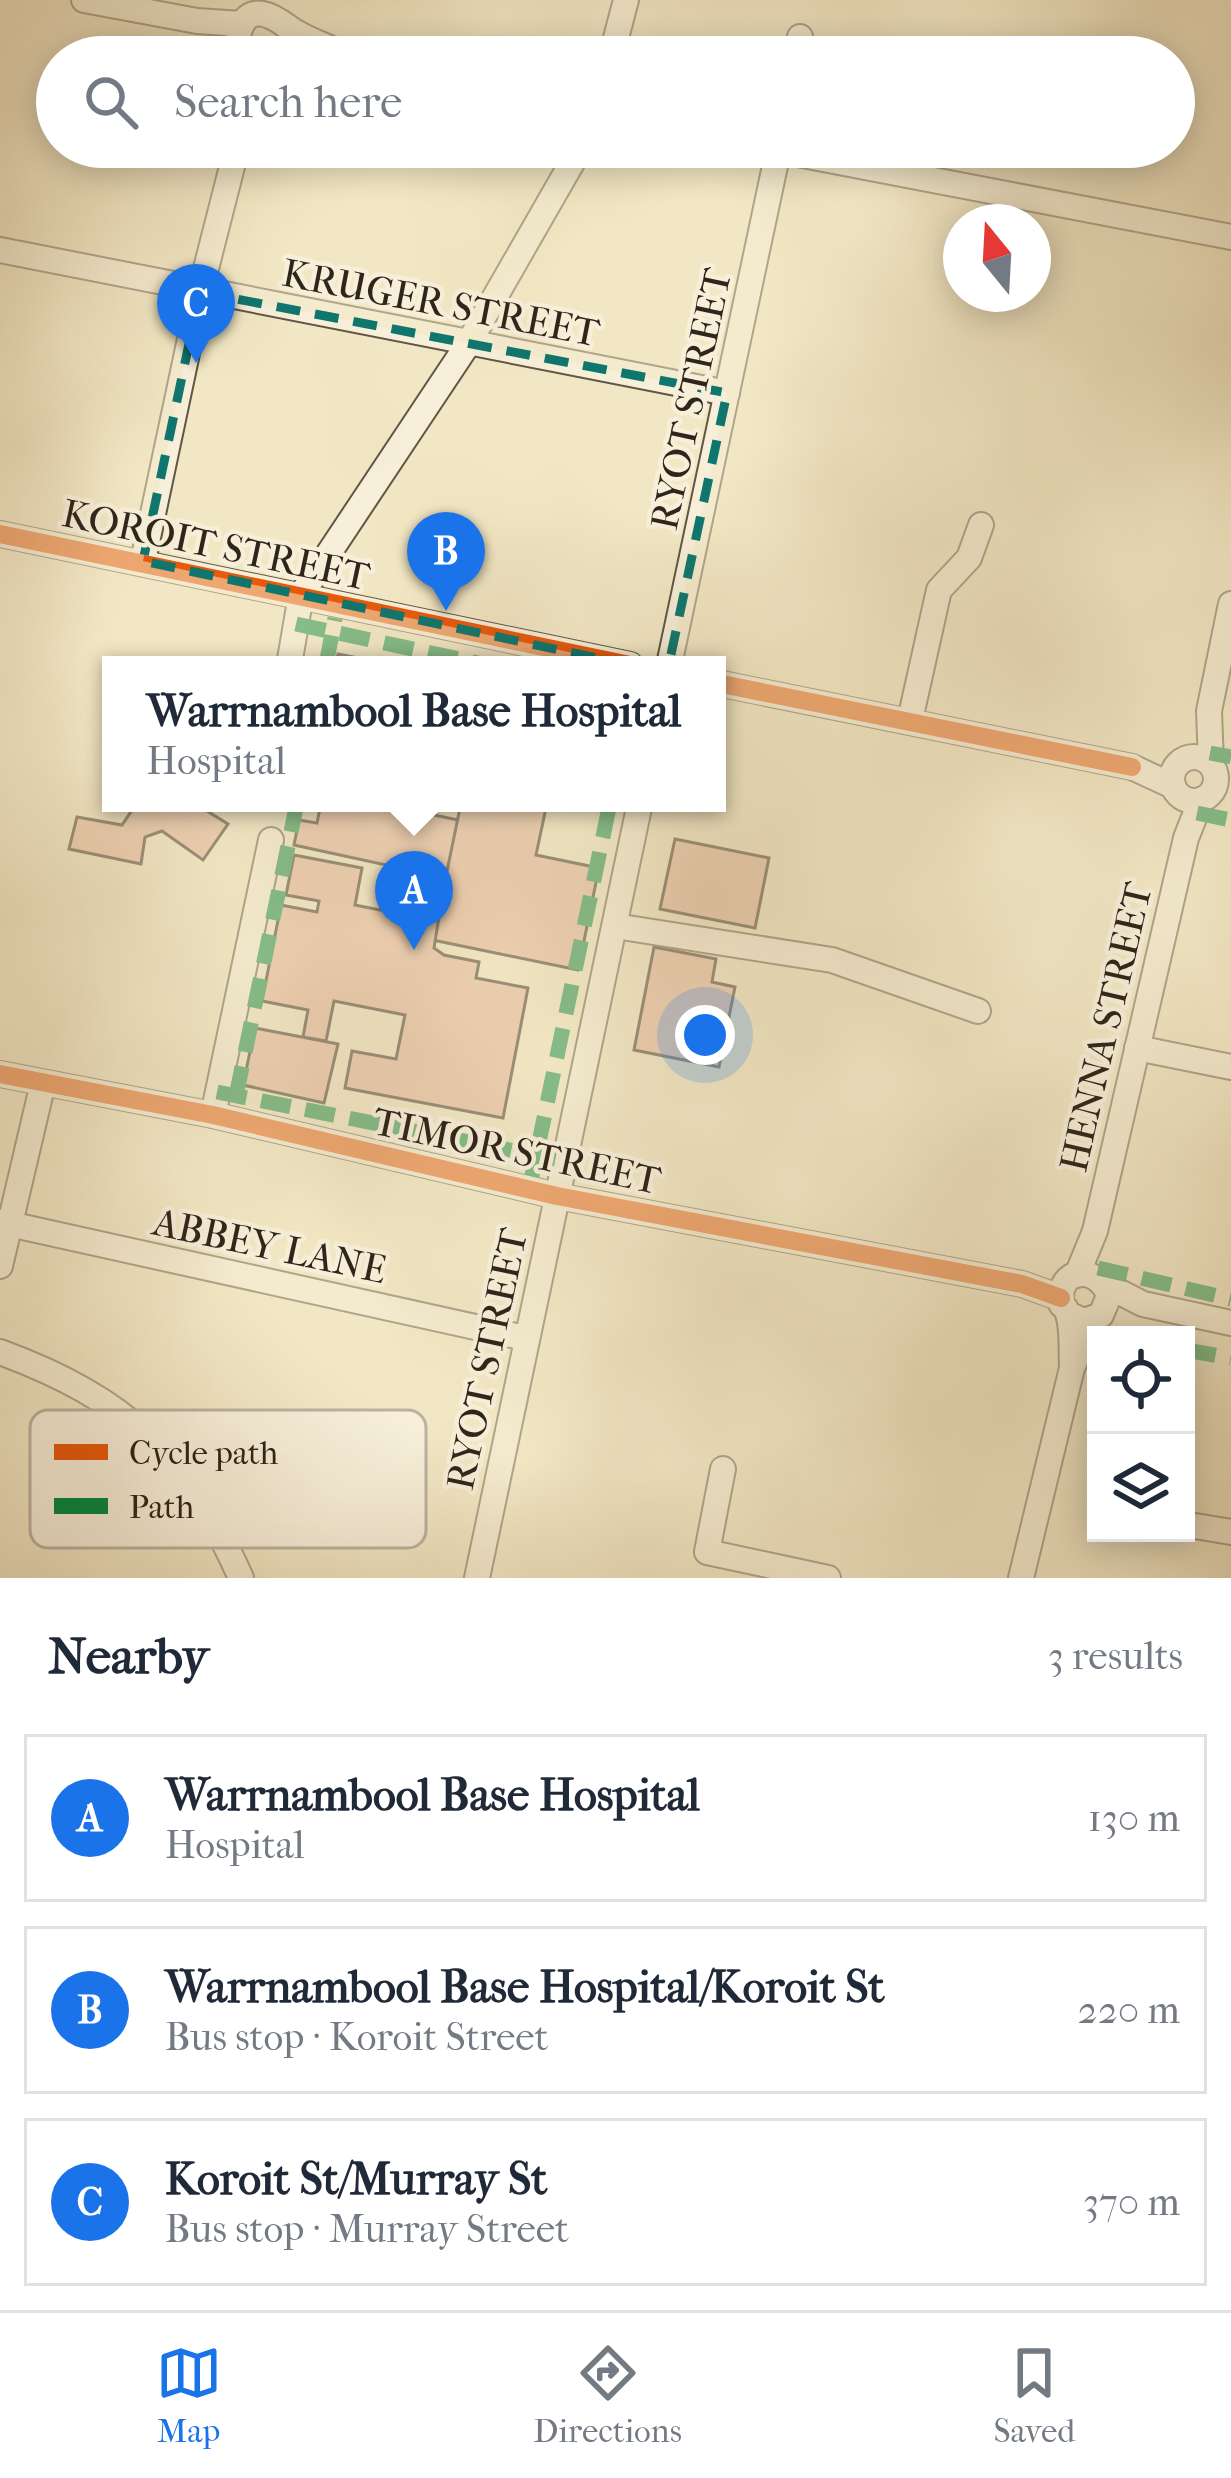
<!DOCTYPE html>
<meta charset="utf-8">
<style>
:root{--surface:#fff;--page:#f2f2f3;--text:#1f2937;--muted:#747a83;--line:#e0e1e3;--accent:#1a73e8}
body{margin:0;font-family:"IM FELL French Canon",serif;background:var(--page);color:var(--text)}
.controls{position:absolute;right:36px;bottom:36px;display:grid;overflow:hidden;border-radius:0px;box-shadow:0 6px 30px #0003}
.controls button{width:108px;height:108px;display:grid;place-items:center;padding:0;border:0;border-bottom:3px solid var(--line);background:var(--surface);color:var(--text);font:60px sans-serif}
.compass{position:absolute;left:943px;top:204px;width:108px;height:108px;border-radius:50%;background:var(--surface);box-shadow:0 6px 30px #0003;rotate:342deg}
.you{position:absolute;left:705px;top:1035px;width:42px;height:42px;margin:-30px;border:9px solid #fff;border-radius:50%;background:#1a73e8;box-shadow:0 0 0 18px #1a73e833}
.badge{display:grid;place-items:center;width:78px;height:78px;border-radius:50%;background:var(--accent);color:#fff;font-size:39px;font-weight:700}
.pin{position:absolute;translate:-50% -99px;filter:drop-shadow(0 3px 6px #0008)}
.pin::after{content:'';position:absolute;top:63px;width:42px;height:36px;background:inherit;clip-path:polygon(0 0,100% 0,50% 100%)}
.popup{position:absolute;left:102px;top:656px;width:624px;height:156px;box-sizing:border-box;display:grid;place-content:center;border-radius:0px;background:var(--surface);filter:drop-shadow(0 3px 9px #0005);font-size:39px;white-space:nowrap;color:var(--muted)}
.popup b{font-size:45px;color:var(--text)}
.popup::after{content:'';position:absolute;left:50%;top:100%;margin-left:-24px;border:24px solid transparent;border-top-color:var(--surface)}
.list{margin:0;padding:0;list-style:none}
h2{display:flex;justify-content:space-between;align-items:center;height:156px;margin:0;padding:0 48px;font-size:51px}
h2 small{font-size:39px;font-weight:400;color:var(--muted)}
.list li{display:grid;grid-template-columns:78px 1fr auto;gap:36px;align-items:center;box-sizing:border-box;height:168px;margin:0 24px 24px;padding:0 24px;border:3px solid var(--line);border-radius:0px}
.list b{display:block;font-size:45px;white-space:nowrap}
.list p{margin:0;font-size:39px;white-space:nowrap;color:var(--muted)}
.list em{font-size:39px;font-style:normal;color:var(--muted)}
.icon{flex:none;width:66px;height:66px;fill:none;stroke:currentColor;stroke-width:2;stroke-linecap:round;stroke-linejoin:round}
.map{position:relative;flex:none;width:1231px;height:1578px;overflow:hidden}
.search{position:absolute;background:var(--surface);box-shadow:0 6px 30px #0003;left:36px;right:36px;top:36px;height:132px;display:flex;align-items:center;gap:30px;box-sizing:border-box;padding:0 42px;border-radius:66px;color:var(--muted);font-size:45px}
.sheet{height:732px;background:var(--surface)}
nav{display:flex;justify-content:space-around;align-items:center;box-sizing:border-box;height:168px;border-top:3px solid var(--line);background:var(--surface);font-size:33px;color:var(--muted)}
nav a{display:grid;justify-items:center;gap:6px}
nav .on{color:var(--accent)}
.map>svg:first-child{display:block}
.building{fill:#e6b39a;stroke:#30251a;stroke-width:3}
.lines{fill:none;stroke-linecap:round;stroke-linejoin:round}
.minor-casing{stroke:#605644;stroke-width:28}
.minor{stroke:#f7efd9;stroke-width:24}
.quiet{stroke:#00873e;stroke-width:15;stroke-dasharray:30 15;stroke-linecap:butt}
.cycleway-casing{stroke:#f7efd9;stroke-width:26}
.cycleway{stroke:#e8590c;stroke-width:18}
.marked{fill:none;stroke:#0f766e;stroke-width:9;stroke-dasharray:24 15;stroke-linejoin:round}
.labels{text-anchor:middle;stroke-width:9;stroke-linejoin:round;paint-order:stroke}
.street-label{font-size:39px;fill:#30251a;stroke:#f7efd9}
.key{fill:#f7efd9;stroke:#bbb2a0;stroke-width:3}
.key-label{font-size:33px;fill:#30251a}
</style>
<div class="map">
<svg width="1231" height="1578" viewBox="0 0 1231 1578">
<rect width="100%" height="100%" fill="#f2e7c4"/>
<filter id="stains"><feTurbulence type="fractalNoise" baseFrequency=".00167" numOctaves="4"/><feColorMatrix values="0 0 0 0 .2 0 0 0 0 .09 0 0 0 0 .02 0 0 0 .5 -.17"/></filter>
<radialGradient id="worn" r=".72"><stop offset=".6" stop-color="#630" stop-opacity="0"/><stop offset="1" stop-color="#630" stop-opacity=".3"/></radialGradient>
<g class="building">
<polygon points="338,654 394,665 335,665"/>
<polygon points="129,803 194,803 228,824 203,860 162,831 145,837 141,864 69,849 77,817 122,825 134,807"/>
<polygon points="321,803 376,803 458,820 444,886 387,875 391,866 294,845 299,820 317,823"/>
<polygon points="461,803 547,803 536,855 599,868 578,970 433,940"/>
<polygon points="675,839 769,858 755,928 660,909"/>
<polygon points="294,855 362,868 355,905 380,910 387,875 444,886 434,948 444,955 479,962 476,978 528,988 503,1118 345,1088 352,1051 396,1059 405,1015 334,1001 326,1041 303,1037 308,1010 262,1001 281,905 317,912 319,901 286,895"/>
<polygon points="654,947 716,959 712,982 735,987 719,1067 634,1050"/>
<polygon points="255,1028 338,1044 324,1103 243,1085"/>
</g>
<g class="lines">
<defs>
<g id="minor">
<polyline points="84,0 197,21 242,24"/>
<polyline points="286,51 334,50 369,57"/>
<path d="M247 57C240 48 236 40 240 29 250 2 273 16 288 27 301 37 319 43 334 50"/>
<polyline points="611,57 626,0"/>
<polyline points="796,57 800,37"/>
<polyline points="766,148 1231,237"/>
<polyline points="0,250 727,393"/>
<polyline points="0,534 630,665"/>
<polyline points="143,561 200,292 237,147"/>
<polyline points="289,665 301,595 468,344 581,147"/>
<polyline points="669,665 779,147"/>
<polyline points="717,683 1132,767 1173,786"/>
<polyline points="910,720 939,590 969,558 981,525"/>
<circle cx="1194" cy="779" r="22"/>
<polyline points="1211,764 1209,711 1231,604"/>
<polyline points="615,926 832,960 978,1011"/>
<polyline points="1137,1048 1231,1067"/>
<polyline points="0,1074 213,1115 557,1196 1022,1284 1061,1298"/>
<polyline points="213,1115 271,840"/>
<polyline points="0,1222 525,1338"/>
<polyline points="0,1266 43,1083"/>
<polyline points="1077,1275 1095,1231 1186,838 1201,800"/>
<polyline points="1104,1284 1143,1304 1231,1323"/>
<path d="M1068 1314 1084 1321 1101 1315 1109 1296C1100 1268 1063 1265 1061 1296 1060 1311 1064 1301 1068 1314 1073 1329 1071 1350 1072 1365"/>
<path d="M0 1352C127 1399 186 1455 241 1578"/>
<polyline points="723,1469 707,1552 828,1578"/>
<polyline points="1195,1526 1231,1532"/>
<polyline points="477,1578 640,803"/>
<polyline points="1021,1578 1072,1368 1095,1319"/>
</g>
</defs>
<use href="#minor" class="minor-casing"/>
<use href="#minor" class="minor"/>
<g class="quiet">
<polyline points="296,624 487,665"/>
<polyline points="326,665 335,618"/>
<polyline points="1210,753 1231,757"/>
<polyline points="1197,813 1231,820"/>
<polyline points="217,1092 565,1161"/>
<polyline points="236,1096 297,803"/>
<polyline points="529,1190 610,803"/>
<polyline points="1098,1268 1231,1299"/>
<polyline points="1088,1333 1100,1335"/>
<polyline points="1186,1350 1231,1358"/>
</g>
<defs>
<g id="cycleway">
<polyline points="0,534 630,665"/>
<polyline points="717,683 1132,767"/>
<polyline points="0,1074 213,1115 557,1196 1022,1284 1061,1298"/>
</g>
</defs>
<use href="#cycleway" class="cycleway-casing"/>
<use href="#cycleway" class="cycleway"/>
</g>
<path d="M0 0H1231V1578H0ZM200 292 727 393 667 673 143 561Z" fill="#f2e7c4" fill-opacity=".55" fill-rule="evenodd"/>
<path class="marked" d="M200 292 727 393 667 673 143 561Z"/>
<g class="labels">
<g class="street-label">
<text transform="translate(441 302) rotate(11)" y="14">KRUGER STREET</text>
<text transform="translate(690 399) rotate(-78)" y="14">RYOT STREET</text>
<text transform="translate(216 544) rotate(12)" y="14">KOROIT STREET</text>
<text transform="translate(1105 1027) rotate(-77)" y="14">HENNA STREET</text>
<text transform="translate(517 1150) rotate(12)" y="14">TIMOR STREET</text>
<text transform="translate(270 1245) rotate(12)" y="14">ABBEY LANE</text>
<text transform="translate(486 1359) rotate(-78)" y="14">RYOT STREET</text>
</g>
</g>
<rect x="30" y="1410" width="396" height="138" rx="18" class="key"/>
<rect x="54" y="1444" width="54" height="16" fill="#e8590c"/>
<rect x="54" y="1498" width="54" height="16" fill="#00873e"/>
<g class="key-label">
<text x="129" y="1464">Cycle path</text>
<text x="129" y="1518">Path</text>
</g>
<rect width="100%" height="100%" filter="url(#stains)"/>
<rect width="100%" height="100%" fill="url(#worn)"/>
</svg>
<div class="controls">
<button><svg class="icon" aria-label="locate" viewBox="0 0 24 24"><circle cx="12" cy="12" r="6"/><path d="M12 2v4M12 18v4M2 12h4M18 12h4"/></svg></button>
<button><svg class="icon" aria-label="layers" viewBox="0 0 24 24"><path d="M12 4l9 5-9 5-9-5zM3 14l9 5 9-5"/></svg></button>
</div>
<svg class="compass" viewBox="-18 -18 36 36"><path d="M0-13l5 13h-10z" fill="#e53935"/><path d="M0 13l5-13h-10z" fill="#747a83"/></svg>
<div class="you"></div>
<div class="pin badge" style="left:414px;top:950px">A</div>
<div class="popup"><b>Warrnambool Base Hospital</b>Hospital</div>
<div class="pin badge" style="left:446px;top:611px">B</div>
<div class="pin badge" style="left:196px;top:363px">C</div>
<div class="search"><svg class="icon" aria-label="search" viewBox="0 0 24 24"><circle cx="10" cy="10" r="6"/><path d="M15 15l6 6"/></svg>Search here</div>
</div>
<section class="sheet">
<h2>Nearby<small>3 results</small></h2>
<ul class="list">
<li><span class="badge">A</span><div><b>Warrnambool Base Hospital</b><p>Hospital</p></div><em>130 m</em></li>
<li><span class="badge">B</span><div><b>Warrnambool Base Hospital/Koroit St</b><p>Bus stop · Koroit Street</p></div><em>220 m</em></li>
<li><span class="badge">C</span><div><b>Koroit St/Murray St</b><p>Bus stop · Murray Street</p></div><em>370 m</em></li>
</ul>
</section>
<nav>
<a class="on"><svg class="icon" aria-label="map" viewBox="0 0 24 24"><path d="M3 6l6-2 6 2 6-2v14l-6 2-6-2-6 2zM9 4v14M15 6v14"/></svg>Map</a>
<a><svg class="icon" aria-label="directions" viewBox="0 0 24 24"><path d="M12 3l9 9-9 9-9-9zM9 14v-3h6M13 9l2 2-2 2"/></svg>Directions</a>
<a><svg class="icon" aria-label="saved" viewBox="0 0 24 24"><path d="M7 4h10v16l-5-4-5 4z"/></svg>Saved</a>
</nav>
